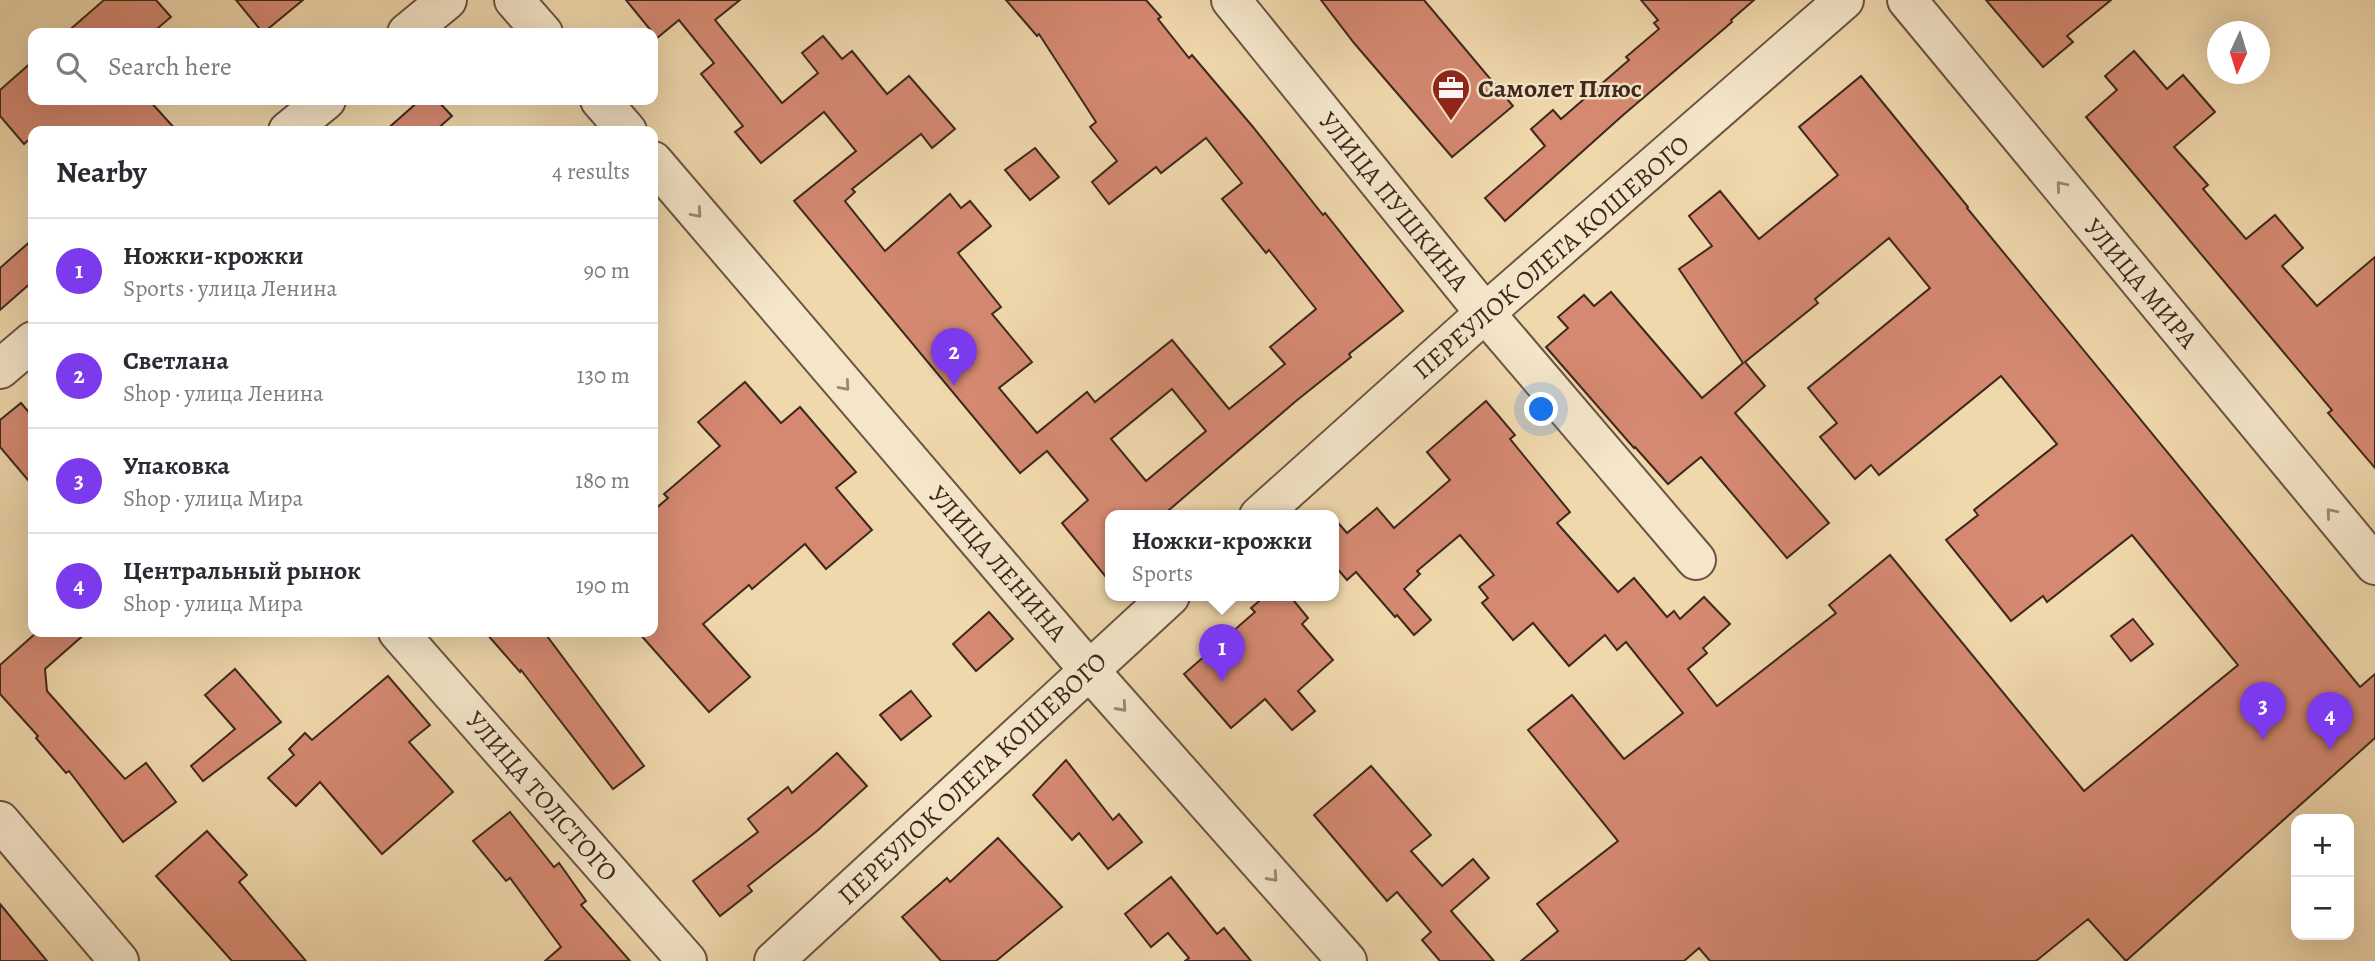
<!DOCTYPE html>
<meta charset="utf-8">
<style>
:root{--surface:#fff;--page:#f2f2f3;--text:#2b2b33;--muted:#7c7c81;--line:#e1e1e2;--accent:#7c3aed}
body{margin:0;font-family:Alegreya,serif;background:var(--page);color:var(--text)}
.controls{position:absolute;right:21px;bottom:21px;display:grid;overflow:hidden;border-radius:14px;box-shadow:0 7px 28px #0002}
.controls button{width:63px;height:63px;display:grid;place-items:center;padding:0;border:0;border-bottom:2px solid var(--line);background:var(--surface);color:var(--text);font:35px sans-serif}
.compass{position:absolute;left:2207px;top:21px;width:63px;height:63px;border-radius:50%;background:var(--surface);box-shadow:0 7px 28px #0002;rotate:184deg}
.you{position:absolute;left:1542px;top:410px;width:24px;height:24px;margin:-18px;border:5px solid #fff;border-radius:50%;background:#1a73e8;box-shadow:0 0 0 10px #1a73e833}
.badge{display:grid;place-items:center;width:46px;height:46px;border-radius:50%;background:var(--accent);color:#fff;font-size:23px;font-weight:700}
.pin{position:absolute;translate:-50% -58px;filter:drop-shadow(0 2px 4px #0008)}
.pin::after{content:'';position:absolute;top:37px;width:24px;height:21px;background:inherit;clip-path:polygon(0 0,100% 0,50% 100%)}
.popup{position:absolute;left:1105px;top:510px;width:234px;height:91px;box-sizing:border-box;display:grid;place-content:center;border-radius:14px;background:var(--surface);filter:drop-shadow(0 2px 5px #0005);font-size:23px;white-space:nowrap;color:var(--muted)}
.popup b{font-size:26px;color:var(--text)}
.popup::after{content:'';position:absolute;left:50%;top:100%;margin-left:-14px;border:14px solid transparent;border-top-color:var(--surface)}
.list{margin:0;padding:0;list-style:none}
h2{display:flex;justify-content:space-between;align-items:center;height:91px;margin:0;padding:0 28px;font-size:30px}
h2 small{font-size:23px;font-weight:400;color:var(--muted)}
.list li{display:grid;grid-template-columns:46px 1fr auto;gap:21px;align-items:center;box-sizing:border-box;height:105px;padding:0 28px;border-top:2px solid var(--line)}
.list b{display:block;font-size:26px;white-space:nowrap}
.list p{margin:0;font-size:23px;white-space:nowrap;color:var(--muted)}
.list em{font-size:23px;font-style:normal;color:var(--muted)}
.icon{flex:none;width:38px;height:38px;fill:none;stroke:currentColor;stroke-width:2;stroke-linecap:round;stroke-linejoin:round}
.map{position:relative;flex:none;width:2375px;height:961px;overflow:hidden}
.search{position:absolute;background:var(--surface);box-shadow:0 7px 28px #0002;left:28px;top:28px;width:630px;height:77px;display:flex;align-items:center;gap:18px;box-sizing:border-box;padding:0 24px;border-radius:14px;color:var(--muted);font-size:26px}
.panel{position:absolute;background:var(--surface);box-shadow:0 7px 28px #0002;left:28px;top:126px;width:630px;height:511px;border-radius:14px}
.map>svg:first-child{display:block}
.building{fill:#d58971;stroke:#3e281e;stroke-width:2;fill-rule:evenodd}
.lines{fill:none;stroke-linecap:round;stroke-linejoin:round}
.minor-casing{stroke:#6a5442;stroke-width:42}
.minor{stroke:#f5e6ca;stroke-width:38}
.oneway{stroke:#9a8774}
.labels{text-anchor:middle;stroke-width:5;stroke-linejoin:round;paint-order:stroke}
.poi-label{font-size:26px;font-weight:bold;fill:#3e281e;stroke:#f5e6ca;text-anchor:start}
.street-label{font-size:26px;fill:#3e281e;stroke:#f5e6ca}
</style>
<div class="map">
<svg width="2375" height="961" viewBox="0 0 2375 961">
<rect width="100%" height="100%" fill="#f0d8ad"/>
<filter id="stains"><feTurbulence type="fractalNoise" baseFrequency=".00286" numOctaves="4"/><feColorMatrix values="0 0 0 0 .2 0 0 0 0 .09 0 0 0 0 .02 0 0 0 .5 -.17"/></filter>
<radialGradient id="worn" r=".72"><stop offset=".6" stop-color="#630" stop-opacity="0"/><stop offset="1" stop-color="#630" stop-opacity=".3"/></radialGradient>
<g class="building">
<polygon points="104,0 156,0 171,17 152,33 66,33"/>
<polygon points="236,0 303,0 263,33"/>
<path d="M626 0H740L715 20 782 103 818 73 802 53 823 36 842 59 852 51 887 94 909 76 955 129 932 148 921 134 852 189 855 192 845 201 885 251 950 194 961 208 970 201 991 226 958 253 1001 307 992 314 1032 362 999 388 1037 433 1087 392 1095 402 1172 340 1229 409 1285 364 1270 347 1316 309 1269 250 1266 253 1222 199 1242 183 1206 138 1161 173 1156 167 1109 204 1092 182 1117 161 1090 127 1096 122 1039 34 1037 36 1006 0H1146L1161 17 1158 19 1189 58 1192 55 1253 127 1323 215 1325 213 1403 311 1349 354 1351 357 1296 401 1162 516H1110V582L1062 523 1088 500 1047 451 1020 473 794 201 856 151 824 112 761 163 735 132 743 126 701 74 714 63 679 20 657 38ZM1172 389 1206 431 1146 481 1111 439Z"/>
<polygon points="1321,0 1424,0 1513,106 1452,157 1354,43"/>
<polygon points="1641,0 1754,0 1731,20 1732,22 1622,116 1505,221 1485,198 1545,146 1531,129 1553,110 1561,119 1629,60 1626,57 1659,29 1654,23 1658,20"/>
<polygon points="1986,0 2111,0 2067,36 2073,42 2043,67"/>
<polygon points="2134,51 2167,89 2183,75 2215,112 2174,147 2208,185 2203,189 2246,239 2275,215 2303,248 2282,266 2317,306 2375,257 2375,468 2328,413 2332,410 2086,117 2117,90 2105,76"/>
<polygon points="33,61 33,100 149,100 177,131 33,131 33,136 24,144 0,116 0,90"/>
<polygon points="1861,76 1968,207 1967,208 2360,687 2375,674 2375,738 2126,961 2088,919 2036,961 1710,961 1699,948 1684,961 1521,961 1558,931 1537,904 1618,841 1528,730 1572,695 1624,759 1683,713 1626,642 1617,650 1605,635 1569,666 1533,623 1513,640 1482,603 1488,598 1479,587 1494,575 1460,535 1417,571 1420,574 1404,589 1431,620 1414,635 1397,615 1395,617 1356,572 1347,580 1334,565 1334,518 1347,533 1377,508 1394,528 1450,480 1427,452 1486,401 1515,435 1510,439 1570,512 1557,523 1618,592 1634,578 1667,617 1674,611 1680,619 1704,597 1730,624 1703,648 1707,653 1688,669 1717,706 1836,613 1829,605 1890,555 2084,791 2238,665 2132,535 2047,602 2043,596 2011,621 1946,540 1978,515 1974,510 2057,444 2001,376 1879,475 1871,465 1855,479 1820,437 1837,423 1808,388 1930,288 1889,238 1815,299 1818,303 1745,362 1765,386 1735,413 1829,523 1787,558 1701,457 1668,484 1635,447 1634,448 1546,347 1568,328 1558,317 1584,295 1594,306 1611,292 1702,398 1743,363 1679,269 1712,246 1689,216 1720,191 1759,239 1838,175 1799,127"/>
<polygon points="420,100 437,100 452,116 435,131 385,131"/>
<polygon points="1035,148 1059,177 1030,200 1005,170"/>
<polygon points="33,239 33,281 0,310 0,268"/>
<polygon points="745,382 781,423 800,407 856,472 836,488 872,530 826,569 805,544 752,589 749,585 703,624 750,677 709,712 638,632 653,632 653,511 668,498 664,494 720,446 698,422"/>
<polygon points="21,403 33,417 33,486 0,447 0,420"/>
<polygon points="1265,596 1290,596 1308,618 1302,624 1333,660 1298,691 1315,711 1292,730 1265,699 1231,728 1184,674 1255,612 1251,608"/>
<polygon points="989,612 1013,639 976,671 953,644"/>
<polygon points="2133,619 2153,644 2131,661 2111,636"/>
<polygon points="37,632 87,632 45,669 47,691 125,779 146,763 176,802 123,842 69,771 66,773 36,738 38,736 0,694 0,665"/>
<polygon points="485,632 544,632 644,766 613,789 521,670 520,672"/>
<polygon points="235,669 281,722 203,781 191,766 235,729 205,695"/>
<polygon points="388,676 430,725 409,742 453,792 382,854 320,782 296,806 268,778 294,755 289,749 305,733 312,740"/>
<polygon points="911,691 931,716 901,740 880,715"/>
<polygon points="837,753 867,786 817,831 748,886 752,891 720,916 693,881 758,832 748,819 788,787 792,793"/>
<polygon points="1066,760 1113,820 1119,814 1142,842 1108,869 1079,833 1072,840 1033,795"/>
<polygon points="1371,766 1431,835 1411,851 1442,886 1473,859 1489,878 1451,911 1494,961 1440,961 1422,940 1431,932 1397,892 1387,901 1314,815"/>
<polygon points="510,812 554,867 559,863 586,901 581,905 630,961 545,961 561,947 510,878 506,881 473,841"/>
<polygon points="207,831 247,875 239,882 306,961 232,961 156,876"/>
<polygon points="998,838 1062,907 996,961 941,961 902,917 947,878 950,882"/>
<polygon points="1171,877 1217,934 1224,928 1251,961 1185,961 1189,958 1168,933 1151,947 1125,914"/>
<polygon points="0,904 47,961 0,961"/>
</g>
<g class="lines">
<defs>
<g id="minor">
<polyline points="514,0 543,33"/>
<polyline points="1231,0 1485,313 1696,560"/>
<polyline points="1907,0 2375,565"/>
<polyline points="407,33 447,0"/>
<polyline points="600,100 627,131"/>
<polyline points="288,131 326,100"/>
<polyline points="653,161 1089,670 1347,961"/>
<polyline points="0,369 33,341"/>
<polyline points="1259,516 1485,313 1844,0"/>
<polyline points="398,632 687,961"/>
<polyline points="0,821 119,961"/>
<polyline points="774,961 1170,596"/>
</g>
</defs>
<use href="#minor" class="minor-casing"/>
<use href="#minor" class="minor"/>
</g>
<defs><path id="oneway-chevron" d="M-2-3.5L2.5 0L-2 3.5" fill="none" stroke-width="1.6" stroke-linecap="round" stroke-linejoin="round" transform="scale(1.75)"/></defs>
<g class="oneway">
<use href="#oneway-chevron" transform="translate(2061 186) rotate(-130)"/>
<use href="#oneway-chevron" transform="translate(697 213) rotate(49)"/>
<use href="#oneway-chevron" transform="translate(845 386) rotate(49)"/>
<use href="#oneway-chevron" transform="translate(2331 513) rotate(-130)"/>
<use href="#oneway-chevron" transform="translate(1122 707) rotate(48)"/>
<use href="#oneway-chevron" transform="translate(1273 877) rotate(48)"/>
</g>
<defs>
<symbol id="office-pin" viewBox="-11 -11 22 30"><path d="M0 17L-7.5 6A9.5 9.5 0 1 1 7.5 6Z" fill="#8f2418" stroke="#f5e6ca"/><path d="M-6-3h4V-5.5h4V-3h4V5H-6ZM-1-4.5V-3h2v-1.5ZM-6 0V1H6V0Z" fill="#fff"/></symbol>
</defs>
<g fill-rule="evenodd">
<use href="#office-pin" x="1429" y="66" width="44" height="60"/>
</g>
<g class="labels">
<g class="poi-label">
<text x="1478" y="97">Самолет Плюс</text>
</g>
<g class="street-label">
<text transform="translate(1394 201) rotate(51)" y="9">УЛИЦА ПУШКИНА</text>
<text transform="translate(1551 257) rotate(-41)" y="9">ПЕРЕУЛОК ОЛЕГА КОШЕВОГО</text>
<text transform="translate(2141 283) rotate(50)" y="9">УЛИЦА МИРА</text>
<text transform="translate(998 563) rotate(49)" y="9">УЛИЦА ЛЕНИНА</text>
<text transform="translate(972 778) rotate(-43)" y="9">ПЕРЕУЛОК ОЛЕГА КОШЕВОГО</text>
<text transform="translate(542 796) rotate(49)" y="9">УЛИЦА ТОЛСТОГО</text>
</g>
</g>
<rect width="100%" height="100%" filter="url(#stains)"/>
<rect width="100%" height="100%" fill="url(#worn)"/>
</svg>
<div class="controls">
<button>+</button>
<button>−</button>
</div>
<svg class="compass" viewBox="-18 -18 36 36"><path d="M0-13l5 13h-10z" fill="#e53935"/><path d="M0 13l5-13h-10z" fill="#7c7c81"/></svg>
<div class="you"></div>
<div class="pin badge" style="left:1222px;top:682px">1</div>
<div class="popup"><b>Ножки-крожки</b>Sports</div>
<div class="pin badge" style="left:954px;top:386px">2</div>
<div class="pin badge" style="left:2263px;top:740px">3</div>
<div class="pin badge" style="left:2330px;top:750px">4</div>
<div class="search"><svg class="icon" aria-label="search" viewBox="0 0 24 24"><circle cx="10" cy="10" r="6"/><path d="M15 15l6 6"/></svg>Search here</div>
<section class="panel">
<h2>Nearby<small>4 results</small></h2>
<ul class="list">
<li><span class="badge">1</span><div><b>Ножки-крожки</b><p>Sports · улица Ленина</p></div><em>90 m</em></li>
<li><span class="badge">2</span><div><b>Светлана</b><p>Shop · улица Ленина</p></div><em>130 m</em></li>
<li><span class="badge">3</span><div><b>Упаковка</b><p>Shop · улица Мира</p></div><em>180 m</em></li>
<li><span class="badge">4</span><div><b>Центральный рынок</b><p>Shop · улица Мира</p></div><em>190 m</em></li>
</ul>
</section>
</div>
